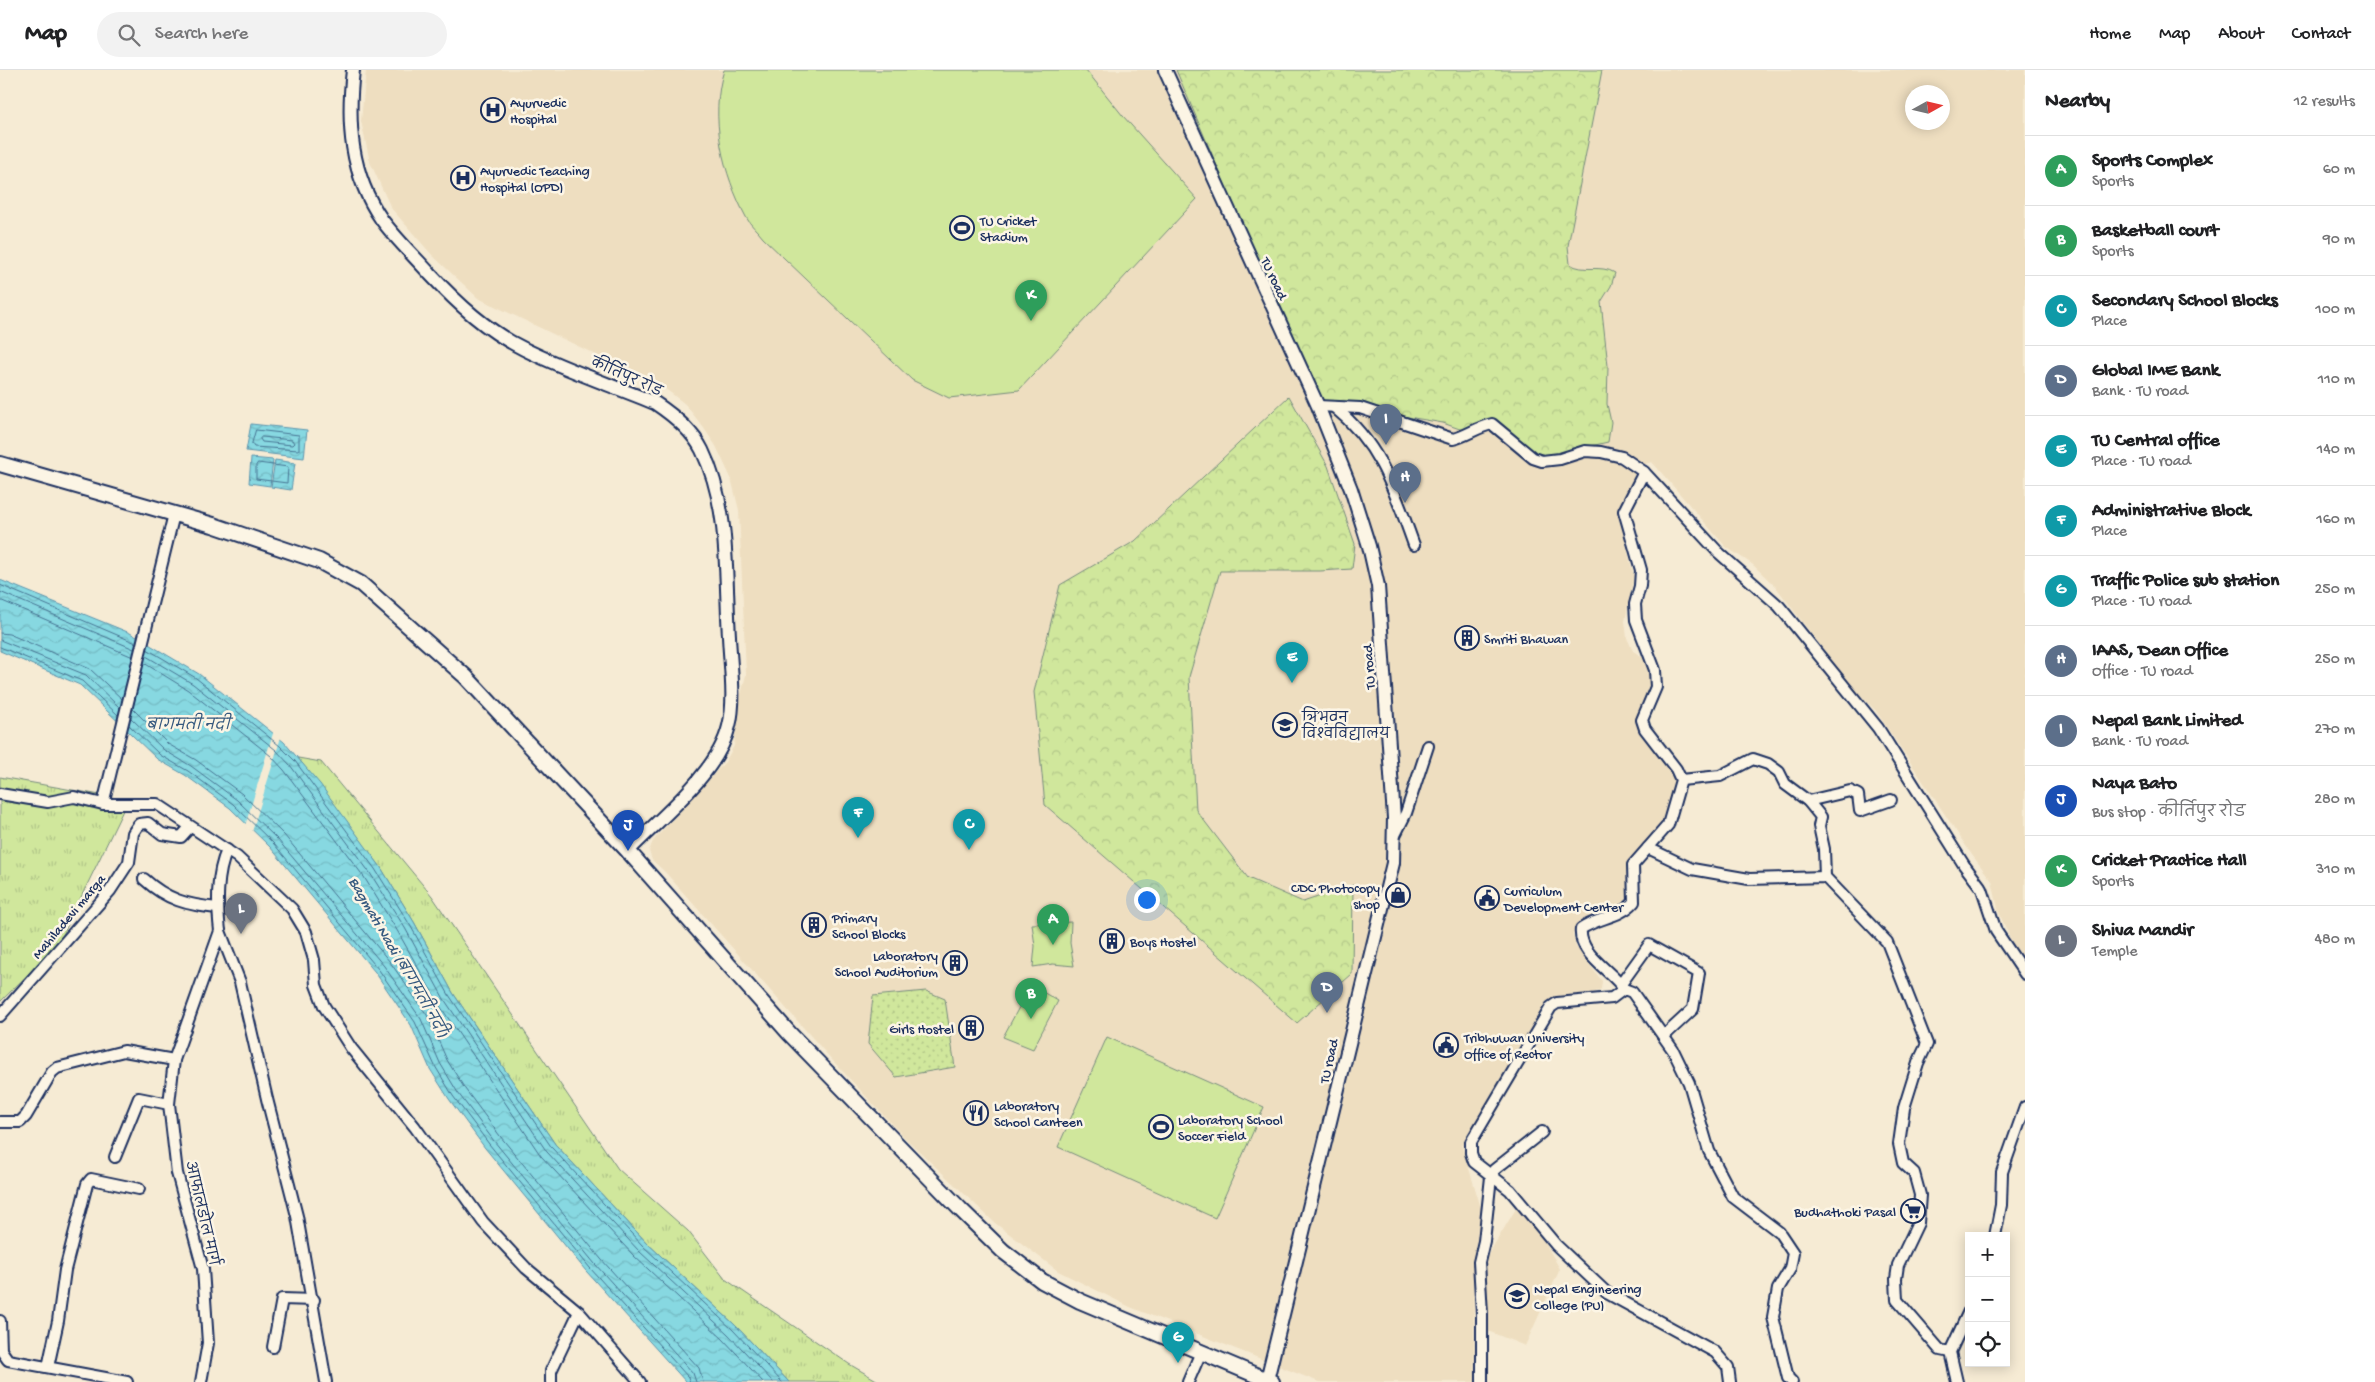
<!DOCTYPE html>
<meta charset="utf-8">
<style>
:root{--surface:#fff;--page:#f2f2f2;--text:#202124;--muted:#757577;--line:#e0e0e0;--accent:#db2777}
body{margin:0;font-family:"Gochi Hand","Playpen Sans Deva",sans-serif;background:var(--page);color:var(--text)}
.controls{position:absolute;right:15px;bottom:15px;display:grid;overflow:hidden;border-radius:0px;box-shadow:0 2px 12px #0003}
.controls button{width:45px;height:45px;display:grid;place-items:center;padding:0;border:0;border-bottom:1px solid var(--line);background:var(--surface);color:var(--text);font:25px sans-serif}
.compass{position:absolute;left:1905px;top:15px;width:45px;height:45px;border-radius:50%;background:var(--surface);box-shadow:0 2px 12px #0003;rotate:82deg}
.you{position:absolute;left:1146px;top:829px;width:18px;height:18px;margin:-12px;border:4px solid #fff;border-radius:50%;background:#1a73e8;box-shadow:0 0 0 8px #1a73e833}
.badge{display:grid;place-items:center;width:32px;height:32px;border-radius:50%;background:var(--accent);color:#fff;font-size:16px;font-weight:700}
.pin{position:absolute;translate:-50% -41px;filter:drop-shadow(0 1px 2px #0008)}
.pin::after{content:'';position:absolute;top:26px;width:18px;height:15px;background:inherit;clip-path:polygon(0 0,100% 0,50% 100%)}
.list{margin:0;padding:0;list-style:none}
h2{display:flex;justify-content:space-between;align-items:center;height:65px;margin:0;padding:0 20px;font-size:21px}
h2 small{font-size:16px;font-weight:400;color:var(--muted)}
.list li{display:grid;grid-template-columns:32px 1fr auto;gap:15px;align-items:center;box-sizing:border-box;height:70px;padding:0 20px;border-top:1px solid var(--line)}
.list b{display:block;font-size:19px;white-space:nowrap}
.list p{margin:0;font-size:16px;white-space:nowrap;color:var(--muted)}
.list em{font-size:16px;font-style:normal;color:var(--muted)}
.icon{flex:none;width:28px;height:28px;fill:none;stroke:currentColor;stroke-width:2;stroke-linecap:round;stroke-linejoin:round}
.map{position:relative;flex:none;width:2025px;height:1312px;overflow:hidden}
header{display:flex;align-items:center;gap:30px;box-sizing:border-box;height:70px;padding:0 25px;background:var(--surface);border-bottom:1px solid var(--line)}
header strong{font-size:24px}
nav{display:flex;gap:28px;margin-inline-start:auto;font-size:18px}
.search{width:350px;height:45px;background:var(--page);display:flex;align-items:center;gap:12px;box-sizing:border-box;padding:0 18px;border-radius:28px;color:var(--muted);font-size:19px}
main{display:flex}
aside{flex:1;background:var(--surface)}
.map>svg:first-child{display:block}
.built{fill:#eedec0;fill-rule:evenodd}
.grass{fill:url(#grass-tufts);stroke:#768b7d}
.forest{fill:url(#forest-crowns);stroke:#768b7d}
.park{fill:url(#park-dots);stroke:#768b7d}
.pitch{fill:#d0e79c;stroke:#768b7d}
.water{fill:url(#water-waves);stroke:#5c94ad}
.pier{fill:#f6ebd4}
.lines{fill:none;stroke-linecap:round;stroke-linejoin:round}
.shore{stroke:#467392;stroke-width:1}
.minor-casing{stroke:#1b2f5e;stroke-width:14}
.tertiary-casing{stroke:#1b2f5e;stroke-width:16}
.secondary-casing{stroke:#1b2f5e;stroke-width:18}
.minor{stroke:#fcf5e5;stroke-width:10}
.tertiary{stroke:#fcf5e5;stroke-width:12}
.secondary{stroke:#fcf5e5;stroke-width:14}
.labels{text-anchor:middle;stroke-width:5;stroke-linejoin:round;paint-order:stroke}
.poi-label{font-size:14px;fill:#1b2f5e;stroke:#fcf5e5;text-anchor:start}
.street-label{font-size:14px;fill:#1b2f5e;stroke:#fcf5e5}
.water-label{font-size:15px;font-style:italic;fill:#36597f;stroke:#fcf5e5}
</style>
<header>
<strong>Map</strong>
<div class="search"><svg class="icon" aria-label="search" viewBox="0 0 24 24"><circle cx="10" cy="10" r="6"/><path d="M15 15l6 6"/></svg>Search here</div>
<nav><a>Home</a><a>Map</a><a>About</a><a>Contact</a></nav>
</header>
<main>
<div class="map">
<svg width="2025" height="1312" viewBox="0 0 2025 1312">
<defs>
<pattern id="grass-tufts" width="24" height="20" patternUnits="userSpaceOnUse" patternTransform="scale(1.25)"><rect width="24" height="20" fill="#d0e79c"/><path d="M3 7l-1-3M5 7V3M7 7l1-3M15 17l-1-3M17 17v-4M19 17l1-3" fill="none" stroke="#b2c689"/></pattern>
<pattern id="forest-crowns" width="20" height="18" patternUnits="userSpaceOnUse" patternTransform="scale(1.25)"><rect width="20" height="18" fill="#d0e79c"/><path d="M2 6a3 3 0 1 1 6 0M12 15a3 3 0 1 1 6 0" fill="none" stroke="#b2c689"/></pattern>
<pattern id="park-dots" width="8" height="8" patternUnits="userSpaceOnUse" patternTransform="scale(1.25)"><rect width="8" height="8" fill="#d0e79c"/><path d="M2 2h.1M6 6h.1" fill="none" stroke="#b2c689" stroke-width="1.8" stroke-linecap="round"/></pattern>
<pattern id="water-waves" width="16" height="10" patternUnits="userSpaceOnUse" patternTransform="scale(1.25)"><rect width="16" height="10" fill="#87d8e1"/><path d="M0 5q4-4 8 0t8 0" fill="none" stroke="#74bac3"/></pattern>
</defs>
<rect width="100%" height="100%" fill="#f6ebd4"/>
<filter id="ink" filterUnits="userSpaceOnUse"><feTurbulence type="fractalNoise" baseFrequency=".02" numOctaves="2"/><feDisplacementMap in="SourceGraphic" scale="10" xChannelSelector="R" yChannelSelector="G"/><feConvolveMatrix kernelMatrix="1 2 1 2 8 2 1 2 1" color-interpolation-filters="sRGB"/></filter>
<g filter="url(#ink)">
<g class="built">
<path d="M366 0H2025V895L2017 884 1999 843 1992 811 1972 785 1876 641 1851 616 1776 517 1752 494 1726 477 1652 392 1641 395 1635 402 1623 454 1625 470 1634 507 1625 551 1627 568 1633 581 1650 591 1655 602 1645 663 1652 679 1671 695 1676 708 1672 741 1627 797 1629 831 1615 841 1583 850 1575 858 1573 865 1576 877 1602 911 1601 919 1587 927 1558 928 1546 935 1501 1015 1462 1076 1482 1141 1473 1204 1475 1312H1319L1130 1237 1058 1201 995 1153 902 1065 833 991 665 802 652 790 649 781 653 771 725 692 734 676 738 636 746 605 739 440 731 408 716 376 703 357 685 334 663 317 478 228 432 185 391 138 370 92 361 51ZM1912 22H1942V52H1912Z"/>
<polygon points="1517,1137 1534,1153 1560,1199 1525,1276 1488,1261 1486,1253 1485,1190"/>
</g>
<g class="grass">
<polygon points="298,688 321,692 432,826 618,1099 688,1161 725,1209 849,1294 880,1312 789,1312 736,1256 647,1173 555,1074 453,923 414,852 380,796"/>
<polygon points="0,707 128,730 58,875 0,932"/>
</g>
<g class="forest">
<path d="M1176 0H1602L1568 176 1570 194C1583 203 1601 194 1615 203L1611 216 1601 232 1608 296 1607 334 1611 352 1608 372 1539 388 1497 357 1465 361 1443 353 1385 343 1321 339Z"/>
<polygon points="1289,326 1328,396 1355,474 1352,499 1320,501 1220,501 1189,607 1196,740 1248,808 1303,832 1353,815 1352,904 1297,953 1045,735 1034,622 1060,515 1135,471"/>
</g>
<polygon class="park" points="926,921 945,929 955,997 896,1007 868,974 873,926"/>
<g class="pitch">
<path d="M724 0H1086L1123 46 1197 129 1019 320 949 328 912 310 763 168C758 161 750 155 746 147 723 104 709 47 724 0Z"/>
<polygon points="1071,852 1070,873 1074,896 1053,894 1033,897 1035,876 1032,854"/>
<polygon points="1031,915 1058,931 1033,979 1003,967"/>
<polygon points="1107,967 1264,1037 1215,1148 1058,1077"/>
</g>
<g class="water">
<polygon points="251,354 307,360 304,388 246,381"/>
<polygon points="251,388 273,390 270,416 249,413"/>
<polygon points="275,390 295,393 291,420 271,417"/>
<polygon points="0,510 130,563 199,604 284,672 320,714 380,796 414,852 453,923 555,1074 647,1173 736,1256 789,1312 686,1312 586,1201 485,1078 449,1029 430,999 411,955 375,902 270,777 230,738 185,705 157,689 80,615 0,581"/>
</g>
<polygon class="pier" points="274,660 281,667 252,762 245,756"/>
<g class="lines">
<g class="shore">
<polygon points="256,360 299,365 299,380 254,377 252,374"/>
<polygon points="262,367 292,370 294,373 292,375 262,372 260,369"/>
<polygon points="258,393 288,397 287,413 256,409 256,396"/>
<polyline points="0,515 136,573"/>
<polyline points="0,522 134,579"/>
<polyline points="0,530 133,587"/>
<polyline points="0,563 9,564 90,599 122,629"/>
<polyline points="0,570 86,605 120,638"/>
<polyline points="0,577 82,611 118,645"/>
<polyline points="147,579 196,608 280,676 295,691 375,799 410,855 449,925 552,1078 643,1176 733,1260 782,1312"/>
<polyline points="146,586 193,614 276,680 290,695 370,803 405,858 444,929 547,1082 639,1181 728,1264 773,1312"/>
<polyline points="144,593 188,620 271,686 284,700 364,807 398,862 438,933 541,1086 634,1186 723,1269 763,1312"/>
<polyline points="133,639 168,674 196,690 242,724 284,765 390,892 427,945 447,990 465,1019 500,1066 601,1189 699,1298 703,1312"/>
<polyline points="131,648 164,680 191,696 237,730 278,770 384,896 421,949 440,993 458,1023 494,1071 595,1194 693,1303 696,1312"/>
<polyline points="129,655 160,685 188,701 233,734 274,774 379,900 415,952 435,996 453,1026 489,1074 590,1198 688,1307 690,1312"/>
</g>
<defs>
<g id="minor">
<path d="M1318 336 1360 338 1453 369C1467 366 1477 357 1492 354L1533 388 1542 391 1560 389 1585 381 1601 382 1622 387 1644 402"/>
<path d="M1334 337C1381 375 1394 420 1414 475"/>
<polyline points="1681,710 1720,706 1753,689 1768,694 1779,702 1785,714 1808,731 1821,747 1819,756 1824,779 1825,807"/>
<polyline points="0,724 48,732 74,727 103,734 157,734 237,787 292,839 306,862 314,890 316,915 324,936 351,978 415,1057 483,1152 526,1198 579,1242 640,1312"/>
<polyline points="1808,731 1850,721 1858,725 1860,741 1891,730"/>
<polyline points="103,734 174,444"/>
<polyline points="1394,767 1406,743 1428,676"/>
<polyline points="1648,778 1692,799 1749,809 1825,807 1887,872 1927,974 1918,993 1904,1038 1899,1074 1903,1093 1914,1103 1920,1125 1918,1153 1898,1195 1896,1209 1897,1230 1940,1280 1950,1282"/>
<path d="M144 809C167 830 187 835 217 838"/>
<polyline points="220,861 240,912 267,1029 297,1146 326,1312"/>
<polyline points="1621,914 1649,875 1699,903 1693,939 1664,966"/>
<path d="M1624 919C1611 900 1578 884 1581 859 1598 847 1620 848 1634 832L1633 795 1668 755 1681 710 1676 699 1645 659 1642 650 1656 617 1655 600 1636 550 1635 534 1640 516 1641 500 1624 441 1644 402 1718 482 1779 536 1878 658 1964 795 1982 819 1996 861 2025 904"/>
<polyline points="0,946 110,821 129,792 133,763 139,754 148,753 162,764 181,767 190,757"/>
<polyline points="0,1052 20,1052 26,1046 52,1002 57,998 124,981 174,990"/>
<polyline points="115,1087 139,1028 169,1034"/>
<polyline points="1995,1166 2001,1135 2002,1102 2025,1037"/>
<polyline points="0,1251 1,1280 8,1290 127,1312"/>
<polyline points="273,1277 282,1229 314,1230"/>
<polyline points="48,1297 58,1251 65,1200 87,1114 91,1109 139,1119"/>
<path d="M201 1312 208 1273 203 1199 177 1103 169 1034 174 990 220 861C217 834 216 805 227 780"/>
<polyline points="551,1312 551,1301 579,1242"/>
<polyline points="1188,1312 1201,1282"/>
<polyline points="1482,1312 1482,1244 1479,1192 1484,1171 1491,1107 1494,1100 1542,1062"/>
<polyline points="1730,1312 1728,1297 1715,1282 1607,1223 1556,1175 1510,1120 1474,1092 1471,1083 1471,1072 1551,937 1557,933 1612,928 1624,919 1632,922 1673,980 1689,1013 1709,1081 1733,1127 1779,1162 1793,1183 1790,1199 1778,1219 1773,1247 1788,1308 1792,1312"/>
<polyline points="1957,1312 1950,1282 1969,1241"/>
</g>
<g id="tertiary">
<path d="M353 0C347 53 350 104 382 150 396 169 414 186 430 204 458 234 487 261 524 279 566 300 611 315 655 333 673 345 692 360 702 380 730 437 725 504 729 566 730 593 736 630 729 656 718 703 660 748 628 781"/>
<polyline points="1165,0 1318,336 1351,419 1369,476 1378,516 1394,748 1393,793 1267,1310"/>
</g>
<polyline id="secondary" points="0,394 213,455 319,491 361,514 466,607 628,781 790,964 960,1139 1003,1181 1042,1211 1080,1231 1272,1312"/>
</defs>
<use href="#minor" class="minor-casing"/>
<use href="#tertiary" class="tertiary-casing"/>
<use href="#secondary" class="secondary-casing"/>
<use href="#minor" class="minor"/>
<use href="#tertiary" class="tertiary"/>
<use href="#secondary" class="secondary"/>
</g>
</g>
<defs>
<symbol id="hospital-ring" viewBox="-11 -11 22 22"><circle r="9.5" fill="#fcf5e5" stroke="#1b2f5e" stroke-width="1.5"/><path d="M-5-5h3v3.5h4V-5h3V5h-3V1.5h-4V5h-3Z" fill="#1b2f5e"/></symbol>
<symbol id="stadium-ring" viewBox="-11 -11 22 22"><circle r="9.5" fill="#fcf5e5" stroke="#1b2f5e" stroke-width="1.5"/><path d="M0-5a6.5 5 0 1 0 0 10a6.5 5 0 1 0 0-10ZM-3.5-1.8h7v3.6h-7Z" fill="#1b2f5e"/></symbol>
<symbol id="building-ring" viewBox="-11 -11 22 22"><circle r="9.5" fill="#fcf5e5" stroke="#1b2f5e" stroke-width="1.5"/><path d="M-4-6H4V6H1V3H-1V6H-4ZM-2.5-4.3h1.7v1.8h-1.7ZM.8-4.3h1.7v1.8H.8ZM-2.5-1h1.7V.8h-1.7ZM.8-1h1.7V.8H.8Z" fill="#1b2f5e"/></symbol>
<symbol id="university-ring" viewBox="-11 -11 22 22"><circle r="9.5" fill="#fcf5e5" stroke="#1b2f5e" stroke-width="1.5"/><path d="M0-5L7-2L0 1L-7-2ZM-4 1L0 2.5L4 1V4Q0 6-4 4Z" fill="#1b2f5e"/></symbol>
<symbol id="shop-ring" viewBox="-11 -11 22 22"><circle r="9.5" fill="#fcf5e5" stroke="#1b2f5e" stroke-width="1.5"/><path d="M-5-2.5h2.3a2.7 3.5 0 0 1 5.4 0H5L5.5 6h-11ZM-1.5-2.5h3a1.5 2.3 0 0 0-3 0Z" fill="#1b2f5e"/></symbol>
<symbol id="civic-ring" viewBox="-11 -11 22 22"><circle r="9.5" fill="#fcf5e5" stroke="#1b2f5e" stroke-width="1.5"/><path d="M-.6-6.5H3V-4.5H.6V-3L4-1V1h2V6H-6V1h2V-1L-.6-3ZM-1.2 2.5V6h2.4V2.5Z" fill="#1b2f5e"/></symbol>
<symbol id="restaurant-ring" viewBox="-11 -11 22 22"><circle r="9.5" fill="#fcf5e5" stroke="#1b2f5e" stroke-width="1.5"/><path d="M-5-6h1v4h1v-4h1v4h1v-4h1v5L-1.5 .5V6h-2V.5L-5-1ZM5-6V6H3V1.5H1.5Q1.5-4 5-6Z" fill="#1b2f5e"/></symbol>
<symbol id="supermarket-ring" viewBox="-11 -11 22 22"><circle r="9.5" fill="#fcf5e5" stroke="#1b2f5e" stroke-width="1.5"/><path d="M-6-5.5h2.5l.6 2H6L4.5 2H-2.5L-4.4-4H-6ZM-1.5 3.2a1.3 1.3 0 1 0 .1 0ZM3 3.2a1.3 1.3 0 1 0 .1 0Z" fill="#1b2f5e"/></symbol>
</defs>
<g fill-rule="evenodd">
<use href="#hospital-ring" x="479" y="26" width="28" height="28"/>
<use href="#hospital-ring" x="449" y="94" width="28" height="28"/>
<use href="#stadium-ring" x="948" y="144" width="28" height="28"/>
<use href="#building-ring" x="1453" y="554" width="28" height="28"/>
<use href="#university-ring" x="1271" y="641" width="28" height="28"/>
<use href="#shop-ring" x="1384" y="811" width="28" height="28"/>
<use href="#civic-ring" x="1473" y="814" width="28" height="28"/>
<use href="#building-ring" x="800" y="841" width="28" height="28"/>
<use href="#building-ring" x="1098" y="857" width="28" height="28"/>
<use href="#building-ring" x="941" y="879" width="28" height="28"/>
<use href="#building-ring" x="957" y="944" width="28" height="28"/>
<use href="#civic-ring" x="1432" y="961" width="28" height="28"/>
<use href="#restaurant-ring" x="962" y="1029" width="28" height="28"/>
<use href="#stadium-ring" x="1147" y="1043" width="28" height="28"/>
<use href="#supermarket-ring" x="1899" y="1127" width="28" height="28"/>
<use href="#university-ring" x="1503" y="1212" width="28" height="28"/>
</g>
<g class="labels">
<g class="poi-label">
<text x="510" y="37">Ayurvedic<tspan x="510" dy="16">Hospital</tspan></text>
<text x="480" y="105">Ayurvedic Teaching<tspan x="480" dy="16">Hospital (OPD)</tspan></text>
<text x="980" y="155">TU Cricket<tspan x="980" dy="16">Stadium</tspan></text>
<text x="1484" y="573">Smriti Bhawan</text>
<text x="1302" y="652">त्रिभुवन<tspan x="1302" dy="16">विश्वविद्यालय</tspan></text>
<text x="1380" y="822" text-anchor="end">CDC Photocopy<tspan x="1380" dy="16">shop</tspan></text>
<text x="1504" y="825">Curriculum<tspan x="1504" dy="16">Development Center</tspan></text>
<text x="832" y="852">Primary<tspan x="832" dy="16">School Blocks</tspan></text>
<text x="1130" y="876">Boys Hostel</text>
<text x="938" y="890" text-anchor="end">Laboratory<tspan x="938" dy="16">School Auditorium</tspan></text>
<text x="954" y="963" text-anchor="end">Girls Hostel</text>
<text x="1464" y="972">Tribhuwan University<tspan x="1464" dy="16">Office of Rector</tspan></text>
<text x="994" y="1040">Laboratory<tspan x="994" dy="16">School Canteen</tspan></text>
<text x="1178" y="1054">Laboratory School<tspan x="1178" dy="16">Soccer Field</tspan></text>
<text x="1896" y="1146" text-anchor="end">Budhathoki Pasal</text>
<text x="1534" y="1223">Nepal Engineering<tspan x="1534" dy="16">College (PU)</tspan></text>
</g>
<g class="street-label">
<text transform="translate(1275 208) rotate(65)" y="5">TU road</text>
<text transform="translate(627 306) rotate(24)" y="5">कीर्तिपुर रोड</text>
<text transform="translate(1368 597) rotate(-94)" y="5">TU road</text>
<text transform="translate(68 846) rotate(-50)" y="5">Mahiladevi marga</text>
<text transform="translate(1328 991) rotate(-77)" y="5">TU road</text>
<text transform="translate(203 1143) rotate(77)" y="5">आफालडोल मार्ग</text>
</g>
<g class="water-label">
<text x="188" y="659">बागमती नदी</text>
<text transform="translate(399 887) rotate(60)" y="5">Bagmati Nadi (बागमती नदी)</text>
</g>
</g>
</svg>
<div class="controls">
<button>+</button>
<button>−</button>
<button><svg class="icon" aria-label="locate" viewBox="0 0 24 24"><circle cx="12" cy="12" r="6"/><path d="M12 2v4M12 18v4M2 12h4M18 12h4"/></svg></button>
</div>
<svg class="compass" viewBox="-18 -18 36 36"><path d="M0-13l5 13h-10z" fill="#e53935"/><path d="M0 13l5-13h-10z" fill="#757577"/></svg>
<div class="you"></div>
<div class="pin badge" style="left:1053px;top:875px;background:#2e9e5b">A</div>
<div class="pin badge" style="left:1031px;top:949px;background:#2e9e5b">B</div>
<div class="pin badge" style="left:969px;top:780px;background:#0f9aa8">C</div>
<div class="pin badge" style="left:1327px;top:943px;background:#5c6f8a">D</div>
<div class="pin badge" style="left:1292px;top:613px;background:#0f9aa8">E</div>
<div class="pin badge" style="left:858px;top:768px;background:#0f9aa8">F</div>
<div class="pin badge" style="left:1178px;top:1293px;background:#0f9aa8">G</div>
<div class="pin badge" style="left:1405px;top:433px;background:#5c6f8a">H</div>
<div class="pin badge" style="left:1386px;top:375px;background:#5c6f8a">I</div>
<div class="pin badge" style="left:628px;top:781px;background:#1a4fb4">J</div>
<div class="pin badge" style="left:1031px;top:251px;background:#2e9e5b">K</div>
<div class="pin badge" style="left:241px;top:864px;background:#6b7280">L</div>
</div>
<aside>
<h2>Nearby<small>12 results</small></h2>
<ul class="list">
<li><span class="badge" style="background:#2e9e5b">A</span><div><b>Sports Complex</b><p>Sports</p></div><em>60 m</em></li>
<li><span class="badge" style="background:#2e9e5b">B</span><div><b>Basketball court</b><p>Sports</p></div><em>90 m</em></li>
<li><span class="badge" style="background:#0f9aa8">C</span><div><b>Secondary School Blocks</b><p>Place</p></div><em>100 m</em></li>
<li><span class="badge" style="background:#5c6f8a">D</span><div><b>Global IME Bank</b><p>Bank · TU road</p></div><em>110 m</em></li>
<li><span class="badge" style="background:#0f9aa8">E</span><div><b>TU Central office</b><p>Place · TU road</p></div><em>140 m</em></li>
<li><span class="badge" style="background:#0f9aa8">F</span><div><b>Administrative Block</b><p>Place</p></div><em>160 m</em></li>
<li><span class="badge" style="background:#0f9aa8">G</span><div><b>Traffic Police sub station</b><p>Place · TU road</p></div><em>250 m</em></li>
<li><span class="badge" style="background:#5c6f8a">H</span><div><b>IAAS, Dean Office</b><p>Office · TU road</p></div><em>250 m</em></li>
<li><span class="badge" style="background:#5c6f8a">I</span><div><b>Nepal Bank Limited</b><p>Bank · TU road</p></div><em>270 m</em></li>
<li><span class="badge" style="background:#1a4fb4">J</span><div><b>Naya Bato</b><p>Bus stop · कीर्तिपुर रोड</p></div><em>280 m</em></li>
<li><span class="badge" style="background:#2e9e5b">K</span><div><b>Cricket Practice Hall</b><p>Sports</p></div><em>310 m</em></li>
<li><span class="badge" style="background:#6b7280">L</span><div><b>Shiva Mandir</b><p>Temple</p></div><em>480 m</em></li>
</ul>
</aside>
</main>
